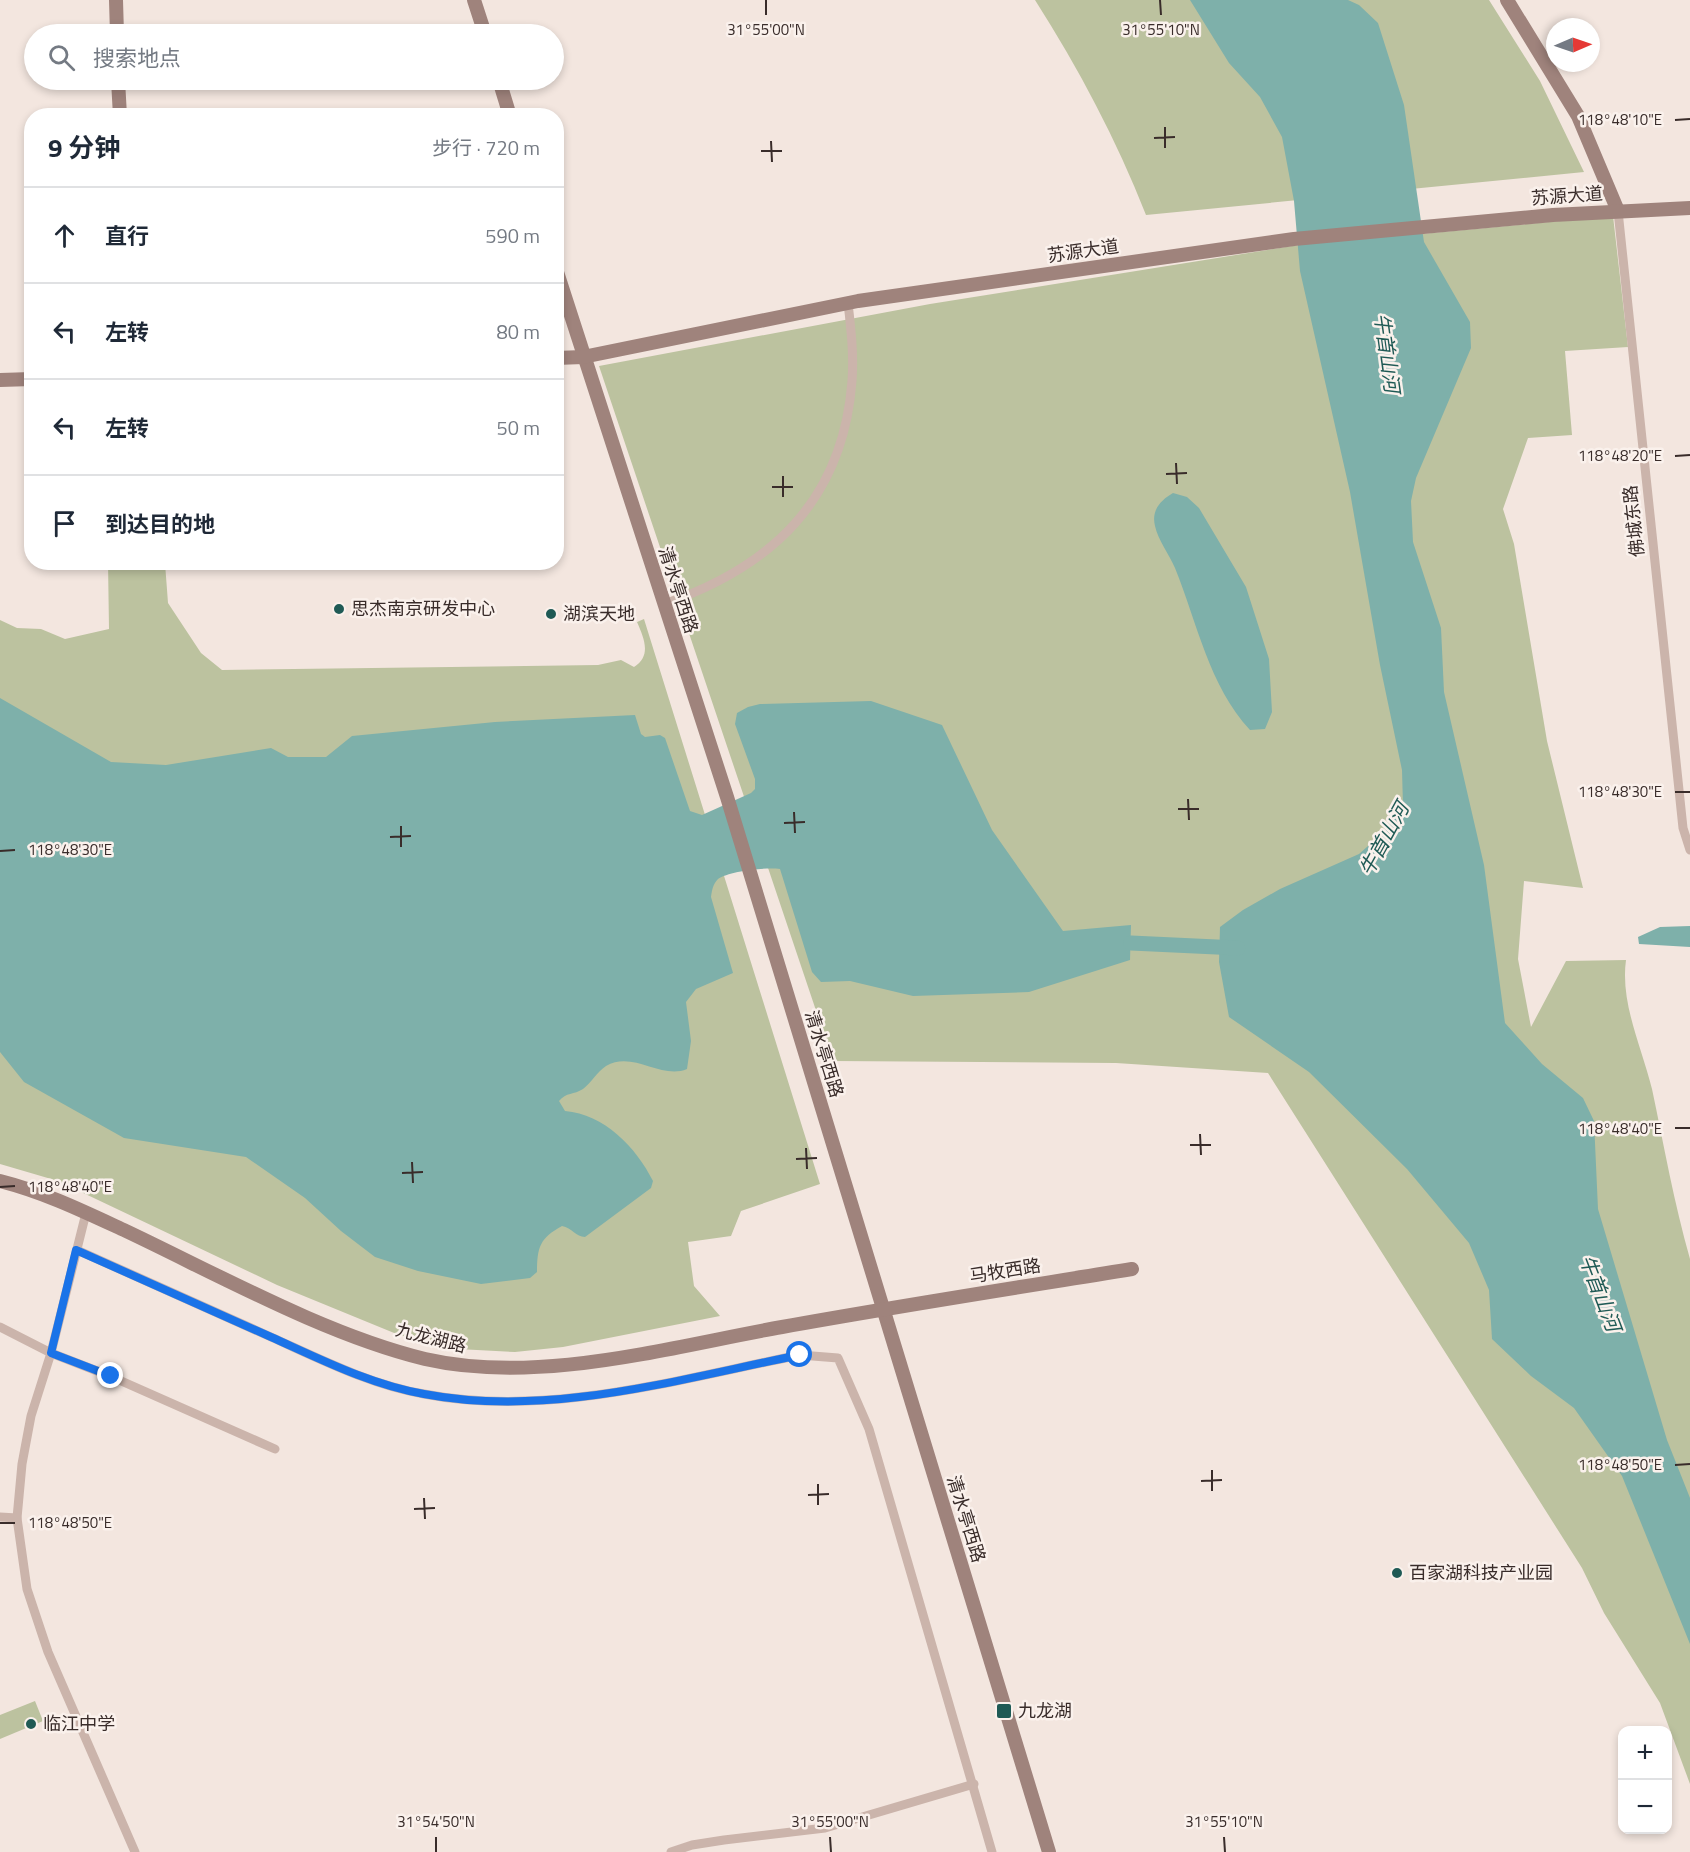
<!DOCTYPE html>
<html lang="zh">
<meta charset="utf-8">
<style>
:root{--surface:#fff;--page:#f6f6f7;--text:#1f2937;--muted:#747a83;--line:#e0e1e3}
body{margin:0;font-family:"Titillium Web","Noto Sans SC",sans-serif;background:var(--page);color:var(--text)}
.controls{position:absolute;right:18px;bottom:18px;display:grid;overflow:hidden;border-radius:12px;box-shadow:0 3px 9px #0003}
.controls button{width:54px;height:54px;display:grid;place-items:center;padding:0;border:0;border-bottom:2px solid var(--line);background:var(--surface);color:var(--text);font:30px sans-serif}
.compass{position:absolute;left:1546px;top:18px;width:54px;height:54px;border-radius:50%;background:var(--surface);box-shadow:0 3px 9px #0003;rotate:88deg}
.stop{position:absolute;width:18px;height:18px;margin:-14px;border:4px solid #1a73e8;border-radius:50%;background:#fff}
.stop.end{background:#1a73e8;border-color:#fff;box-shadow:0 2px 6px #0008}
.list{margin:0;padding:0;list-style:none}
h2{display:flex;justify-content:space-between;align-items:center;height:78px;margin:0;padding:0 24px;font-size:26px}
h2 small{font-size:20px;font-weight:400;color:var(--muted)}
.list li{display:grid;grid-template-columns:39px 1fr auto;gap:18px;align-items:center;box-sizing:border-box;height:96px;padding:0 24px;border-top:2px solid var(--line)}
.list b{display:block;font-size:22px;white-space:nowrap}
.list em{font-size:20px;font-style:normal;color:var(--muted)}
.icon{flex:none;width:33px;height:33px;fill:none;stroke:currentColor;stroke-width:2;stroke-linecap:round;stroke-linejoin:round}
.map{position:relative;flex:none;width:1690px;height:1852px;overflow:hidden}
.search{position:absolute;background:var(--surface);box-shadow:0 3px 9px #0003;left:24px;top:24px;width:540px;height:66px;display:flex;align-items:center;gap:15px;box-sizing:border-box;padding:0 21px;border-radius:33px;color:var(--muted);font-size:22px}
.panel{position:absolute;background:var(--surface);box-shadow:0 3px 9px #0003;left:24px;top:108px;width:540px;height:462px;border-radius:24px}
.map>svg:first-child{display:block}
.green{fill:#bcc29f}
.water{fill:#7eb0aa}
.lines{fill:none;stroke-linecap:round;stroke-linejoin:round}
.river{stroke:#7eb0aa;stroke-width:15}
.street{stroke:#cbb4ab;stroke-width:9}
.secondary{stroke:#9f837c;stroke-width:14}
.route{stroke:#1a73e8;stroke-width:8}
.ticks{fill:none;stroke:#392c2a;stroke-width:2}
.poi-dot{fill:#1f5a55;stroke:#faf1ec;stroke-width:2}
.labels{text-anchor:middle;stroke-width:5;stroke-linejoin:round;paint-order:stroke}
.street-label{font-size:18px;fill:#392c2a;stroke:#faf1ec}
.poi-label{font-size:18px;fill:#392c2a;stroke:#faf1ec;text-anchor:start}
.water-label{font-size:20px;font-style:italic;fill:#1f5a55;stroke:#faf1ec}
.ticks-label{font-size:15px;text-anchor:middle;fill:#392c2a;stroke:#faf1ec;stroke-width:5;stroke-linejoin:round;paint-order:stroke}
</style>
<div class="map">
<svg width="1690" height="1852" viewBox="0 0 1690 1852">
<rect width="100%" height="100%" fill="#f3e6df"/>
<g class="green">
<path d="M1035 0H1489L1540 81 1584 172 1146 215C1116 139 1079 69 1035 0Z"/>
<path d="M1613 216 1628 347 1565 351 1572 435 1528 438 1503 509 1514 544 1547 741 1583 888 1524 881 1518 959 1531 1027 1566 961 1626 960C1620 1003 1642 1048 1652 1089 1664 1146 1674 1203 1690 1259V1784L1660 1703 1604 1613 1582 1568 1268 1073 1116 1063 833 1061 599 366 930 304 1292 246Z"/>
<path d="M108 562 165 563 168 603 201 653 222 670 598 665 621 660 634 667C652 656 644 638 637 622L644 619 820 1184 741 1211 731 1236 688 1242 694 1286 720 1316 563 1347 515 1352 458 1349 399 1335 277 1285 58 1181 0 1164V620L17 628 41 629 65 639 109 629Z"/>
<polygon points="35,1701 43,1721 0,1739 0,1715"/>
</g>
<g class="water">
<polygon points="1190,0 1348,0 1359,5 1378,23 1404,105 1424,242 1470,322 1471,348 1416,478 1411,501 1413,542 1441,628 1444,692 1484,865 1505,1023 1542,1064 1583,1098 1594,1121 1598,1209 1667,1440 1690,1498 1690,1644 1622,1476 1574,1408 1531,1376 1492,1339 1489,1290 1469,1243 1407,1169 1309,1072 1229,1017 1219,962 1220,927 1243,910 1280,889 1359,854 1385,831 1403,806 1402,770 1380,665 1350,492 1300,271 1294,201 1282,137 1260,97 1229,63"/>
<path d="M1173 493 1187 497 1199 508 1246 587 1269 659 1272 712 1265 729 1250 730C1209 686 1197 622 1175 568 1169 554 1158 540 1155 526 1151 510 1161 500 1173 493Z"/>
<path d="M0 698 111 762 166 765 271 748 288 757H326L352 736 495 722 635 715 641 734 645 737 660 735 665 738 690 811 702 815 751 793 755 789V779L735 724 737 713 748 707 760 704 871 701 942 725 992 830 1063 931 1131 925 1130 960 1029 992 913 996 850 981 821 982 812 972 780 869C766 867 729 871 718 879 713 884 712 890 711 897L733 973 696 989 686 1002 691 1041 687 1069C661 1080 633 1050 606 1066 597 1072 591 1083 583 1089 574 1095 566 1092 559 1101L565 1111C604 1114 636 1147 653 1181L651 1188 585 1237C576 1237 572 1228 562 1226 540 1238 537 1247 537 1272L530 1278 481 1284 418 1271 375 1257 341 1231 305 1198 246 1157 124 1138 24 1082 0 1052Z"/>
<polygon points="1690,926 1690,947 1639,944 1638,937 1660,927"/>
</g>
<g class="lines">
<polyline class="river" points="1131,943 1238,948"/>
<g class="street">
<polyline points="1618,211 1683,828 1690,850"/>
<path d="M664 604C772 567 843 500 852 381 854 355 851 329 848 303"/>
<polyline points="86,1213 51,1353 31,1416 22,1464 17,1518 27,1589 48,1652 135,1852"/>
<path d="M77 1250C141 1279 206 1308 271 1337 320 1359 371 1385 424 1394 549 1418 678 1379 800 1355L838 1358 869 1429 992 1852"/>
<polyline points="0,1327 51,1353 110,1376 275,1449"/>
<polyline points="0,1517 17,1518"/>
<polyline points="671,1852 692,1845 724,1840 825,1828 974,1784"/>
</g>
<g class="secondary">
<polyline points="116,0 117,34"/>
<polyline points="474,0 485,34"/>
<polyline points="1507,0 1578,116 1618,211"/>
<polyline points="118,80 120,116"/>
<polyline points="499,80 510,116"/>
<polyline points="556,269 727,797 1049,1852"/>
<polyline points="556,358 583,357 858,301 1294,239 1553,215 1690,208"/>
<polyline points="0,380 32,379"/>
<path d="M0 1181C44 1192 85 1212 126 1231 219 1275 326 1335 425 1359 539 1385 669 1347 782 1327 898 1306 1015 1288 1132 1269"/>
</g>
</g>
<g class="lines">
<path class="route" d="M111 1376 51 1353 76 1250C141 1279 206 1308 271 1337 320 1359 371 1385 424 1394 549 1418 678 1379 800 1355"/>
</g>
<path class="ticks" d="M766 0V15M1160 0 1161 15M1675 120 1690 119M1165 127V148M1154 138 1175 137M771 141 772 162M761 151H782M1675 456 1690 455M1176 463 1177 484M1166 474 1187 473M783 476V497M772 487H793M1675 792H1690M1188 799 1189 820M1178 809H1199M794 812 795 833M784 823 805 822M401 826V847M390 837 411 836M0 851 15 850M1675 1128H1690M1200 1134 1201 1155M1190 1145H1211M806 1148 807 1169M796 1159 817 1158M412 1162 413 1183M402 1173 423 1172M0 1187 15 1186M1675 1465 1690 1464M1212 1470V1491M1201 1481 1222 1480M818 1484V1505M808 1495 829 1494M424 1498 425 1519M414 1509 435 1508M0 1523H15M436 1837V1852M830 1837 831 1852M1224 1837 1225 1852"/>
<g class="poi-dot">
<circle cx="339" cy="609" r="6"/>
<circle cx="551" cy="614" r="6"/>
<circle cx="1397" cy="1573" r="6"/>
<rect x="996" y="1703" width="16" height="16" rx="3"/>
<circle cx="31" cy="1724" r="6"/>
</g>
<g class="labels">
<g class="street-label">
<text transform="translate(1567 196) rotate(-4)" y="6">苏源大道</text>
<text transform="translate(1083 251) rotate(-8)" y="6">苏源大道</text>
<text transform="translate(1634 521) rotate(-96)" y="6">佛城东路</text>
<text transform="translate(678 590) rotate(72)" y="6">清水亭西路</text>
<text transform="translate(824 1054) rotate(73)" y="6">清水亭西路</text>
<text transform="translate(1005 1271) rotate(-9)" y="6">马牧西路</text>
<text transform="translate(431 1338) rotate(14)" y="6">九龙湖路</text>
<text transform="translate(966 1519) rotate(73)" y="6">清水亭西路</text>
</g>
<g class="poi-label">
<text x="351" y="615">思杰南京研发中心</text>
<text x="563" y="620">湖滨天地</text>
<text x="1409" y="1579">百家湖科技产业园</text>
<text x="1018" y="1717">九龙湖</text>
<text x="43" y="1730">临江中学</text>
</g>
<g class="water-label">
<text transform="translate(1387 353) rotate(82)" y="7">牛首山河</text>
<text transform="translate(1384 839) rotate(-61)" y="7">牛首山河</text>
<text transform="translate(1600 1293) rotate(69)" y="7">牛首山河</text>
</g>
</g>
<g class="ticks-label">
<text x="766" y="35">31°55'00"N</text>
<text x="1161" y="35">31°55'10"N</text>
<text x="1620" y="125">118°48'10"E</text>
<text x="1620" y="461">118°48'20"E</text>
<text x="1620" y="797">118°48'30"E</text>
<text x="70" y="855">118°48'30"E</text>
<text x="1620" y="1134">118°48'40"E</text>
<text x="70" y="1192">118°48'40"E</text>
<text x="1620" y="1470">118°48'50"E</text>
<text x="70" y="1528">118°48'50"E</text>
<text x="436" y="1827">31°54'50"N</text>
<text x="830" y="1827">31°55'00"N</text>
<text x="1224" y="1827">31°55'10"N</text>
</g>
</svg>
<div class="controls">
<button>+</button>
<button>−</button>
</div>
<svg class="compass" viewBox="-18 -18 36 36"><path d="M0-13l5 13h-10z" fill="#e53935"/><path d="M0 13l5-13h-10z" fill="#747a83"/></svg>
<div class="stop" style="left:800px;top:1355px"></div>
<div class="stop end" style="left:111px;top:1376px"></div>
<div class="search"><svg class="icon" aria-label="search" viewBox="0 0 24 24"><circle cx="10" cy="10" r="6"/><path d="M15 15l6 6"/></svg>搜索地点</div>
<section class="panel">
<h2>9 分钟<small>步行 · 720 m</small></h2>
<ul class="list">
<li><svg class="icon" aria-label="ahead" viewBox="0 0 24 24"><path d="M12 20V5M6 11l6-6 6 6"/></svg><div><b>直行</b></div><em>590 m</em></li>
<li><svg class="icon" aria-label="left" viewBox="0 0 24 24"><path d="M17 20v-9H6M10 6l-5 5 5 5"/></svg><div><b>左转</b></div><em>80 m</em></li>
<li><svg class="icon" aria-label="left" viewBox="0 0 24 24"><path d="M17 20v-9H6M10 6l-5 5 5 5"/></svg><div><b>左转</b></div><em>50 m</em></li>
<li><svg class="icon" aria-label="arrive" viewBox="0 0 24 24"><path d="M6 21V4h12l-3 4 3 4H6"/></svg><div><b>到达目的地</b></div></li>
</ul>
</section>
</div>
